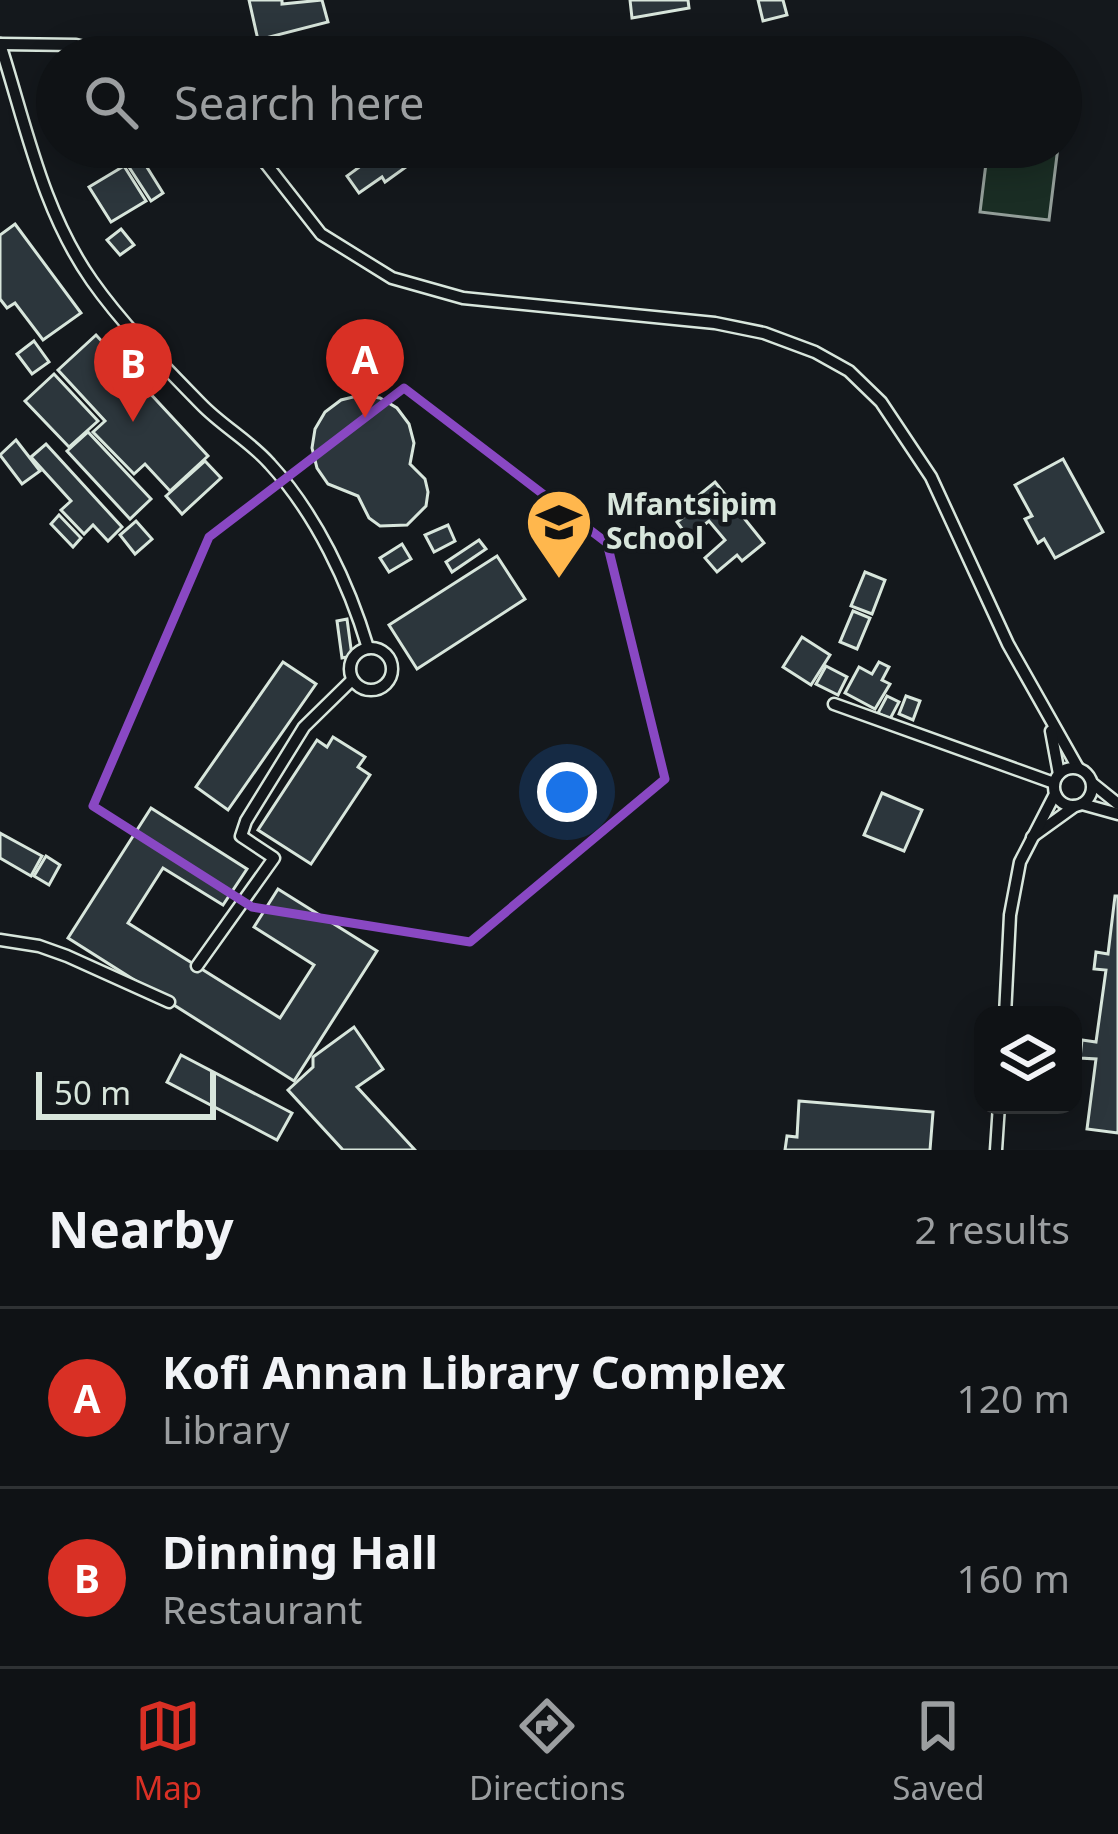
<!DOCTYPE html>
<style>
:root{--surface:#0f1215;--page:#1d2022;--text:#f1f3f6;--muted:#9b9ea0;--line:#2f3234;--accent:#d93025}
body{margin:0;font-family:"Noto Sans",sans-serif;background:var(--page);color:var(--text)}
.controls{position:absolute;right:36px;bottom:36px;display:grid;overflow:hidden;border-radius:24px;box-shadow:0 6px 30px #0003}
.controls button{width:108px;height:108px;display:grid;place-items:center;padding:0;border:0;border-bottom:3px solid var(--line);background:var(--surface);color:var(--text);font:60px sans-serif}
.scale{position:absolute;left:36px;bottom:30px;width:180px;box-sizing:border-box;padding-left:12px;border:6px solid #d8e6dc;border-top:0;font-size:33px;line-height:42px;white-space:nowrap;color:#d8e6dc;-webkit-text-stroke:9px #14181c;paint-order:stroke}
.you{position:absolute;left:567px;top:792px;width:42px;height:42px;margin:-30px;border:9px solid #fff;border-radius:50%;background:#1a73e8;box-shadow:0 0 0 18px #1a73e833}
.badge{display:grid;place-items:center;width:78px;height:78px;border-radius:50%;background:var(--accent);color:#fff;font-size:39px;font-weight:700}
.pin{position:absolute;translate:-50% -99px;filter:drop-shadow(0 3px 6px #0008)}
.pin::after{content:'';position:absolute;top:63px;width:42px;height:36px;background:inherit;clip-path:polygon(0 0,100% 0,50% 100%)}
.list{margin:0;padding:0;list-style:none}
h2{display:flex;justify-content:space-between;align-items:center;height:156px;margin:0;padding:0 48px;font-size:51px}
h2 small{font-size:39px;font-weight:400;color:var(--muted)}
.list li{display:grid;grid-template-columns:78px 1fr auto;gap:36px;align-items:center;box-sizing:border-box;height:180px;padding:0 48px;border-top:3px solid var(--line)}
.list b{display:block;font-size:45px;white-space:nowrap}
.list p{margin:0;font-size:39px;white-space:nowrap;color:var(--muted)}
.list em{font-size:39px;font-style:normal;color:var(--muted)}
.icon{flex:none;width:66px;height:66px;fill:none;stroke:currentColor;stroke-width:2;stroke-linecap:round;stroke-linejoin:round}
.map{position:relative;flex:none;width:1118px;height:1150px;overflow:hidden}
.search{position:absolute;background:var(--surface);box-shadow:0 6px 30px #0003;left:36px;right:36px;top:36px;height:132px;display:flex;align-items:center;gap:30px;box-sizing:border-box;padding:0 42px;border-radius:66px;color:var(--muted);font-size:45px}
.sheet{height:516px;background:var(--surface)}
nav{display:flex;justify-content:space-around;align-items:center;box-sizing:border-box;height:168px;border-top:3px solid var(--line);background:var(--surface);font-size:33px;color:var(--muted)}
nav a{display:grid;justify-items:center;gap:6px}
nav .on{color:var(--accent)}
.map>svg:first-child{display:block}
.green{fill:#1a2d24;stroke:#939e99;stroke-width:3}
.building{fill:#2c363c;stroke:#d8e6dc;stroke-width:3}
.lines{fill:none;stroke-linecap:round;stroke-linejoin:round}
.lane-casing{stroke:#d8e6dc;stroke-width:15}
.lane{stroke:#14181c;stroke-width:10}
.marked{fill:none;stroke:#8948c3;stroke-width:9;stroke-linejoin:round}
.labels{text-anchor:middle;stroke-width:9;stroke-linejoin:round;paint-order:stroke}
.poi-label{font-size:30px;font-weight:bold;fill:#d8e6dc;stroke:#14181c;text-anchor:start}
</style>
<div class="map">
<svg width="1118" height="1150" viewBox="0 0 1118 1150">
<rect width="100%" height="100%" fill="#14181c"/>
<polygon class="green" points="988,147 1058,147 1049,220 980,212"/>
<g class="building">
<polygon points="249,0 282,0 282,4 322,0 328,22 258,40"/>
<polygon points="630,0 688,0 689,8 632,18"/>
<polygon points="758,0 783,0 787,15 763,21"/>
<polygon points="319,147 351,147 330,162"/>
<polygon points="360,147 392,147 406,167 385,182 382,177 359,193 347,176 369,160"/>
<polygon points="140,156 163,193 151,201 127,164"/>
<polygon points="124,166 146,201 111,222 89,187"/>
<polygon points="15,224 81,313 43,340 15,303 7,308 0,299 0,235"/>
<polygon points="121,229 134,245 120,255 107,240"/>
<polygon points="96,335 208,456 170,491 145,464 134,474 93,432 105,421 58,370"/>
<polygon points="34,341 49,362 32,374 17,354"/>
<polygon points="54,374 98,421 69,447 25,401"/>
<polygon points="361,395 380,398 397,408 409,424 414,443 410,464 425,479 428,492 426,506 407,525 380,526 369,518 358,496 328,484 317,468 312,448 315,429 325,412 341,400"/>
<polygon points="88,432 151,499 130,519 67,451"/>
<polygon points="16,440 40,471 22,484 0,455"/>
<polygon points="46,444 122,527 108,541 93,525 84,534 61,510 71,501 31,457"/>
<polygon points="1063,459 1103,532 1055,558 1044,539 1038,543 1025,519 1032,516 1015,485"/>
<polygon points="205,461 221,478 182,514 166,496"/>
<polygon points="715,482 764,543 742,561 737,555 717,572 705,558 725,540 709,521 688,537 677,522 698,506 693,500"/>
<polygon points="59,515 81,538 73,547 51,524"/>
<polygon points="136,521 152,539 135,554 120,535"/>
<polygon points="448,525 455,541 434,552 425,535"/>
<polygon points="479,540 486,549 452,572 446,562"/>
<polygon points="402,544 411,559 389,572 380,558"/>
<polygon points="497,556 525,599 417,669 389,625"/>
<polygon points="865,572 885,580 872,614 851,606"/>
<polygon points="853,611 870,618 857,649 840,642"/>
<polygon points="347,619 352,656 342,658 337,621"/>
<polygon points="802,637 830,655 811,685 783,667"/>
<polygon points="283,662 316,684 228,810 196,787"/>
<polygon points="879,662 889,667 882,680 890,684 875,709 845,693 859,667 872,674"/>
<polygon points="826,666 847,677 838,695 816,684"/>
<polygon points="887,696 899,702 890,719 878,713"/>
<polygon points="906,696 920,701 913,720 899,714"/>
<polygon points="333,737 365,757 358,767 370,775 311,864 258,830 317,740 327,747"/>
<polygon points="882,793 922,810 904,851 864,835"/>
<polygon points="151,808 247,869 223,905 163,868 128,923 280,1018 314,965 254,927 278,889 377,951 294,1081 68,938"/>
<polygon points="0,833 42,856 31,876 0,858"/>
<polygon points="46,856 60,865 49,885 34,876"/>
<polygon points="1115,896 1118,896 1118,1133 1087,1129 1096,1059 1080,1058 1082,1040 1096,1042 1106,970 1094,969 1096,952 1108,954"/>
<polygon points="354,1027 383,1069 357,1087 415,1150 343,1150 288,1090 313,1067 313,1057"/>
<polygon points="181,1055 292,1113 277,1140 167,1082"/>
<polygon points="799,1101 933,1112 930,1150 785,1150 787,1136 797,1137"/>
</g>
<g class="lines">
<defs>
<g id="lane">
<path d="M0 44C26 125 42 210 92 281 123 325 164 366 201 404 222 426 250 441 270 464 316 514 349 584 368 648"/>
<polyline points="0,44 76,45 130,57"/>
<polyline points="253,147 321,234 392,278 463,298 715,323 764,333 815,352 849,371 881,402 931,477 1008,644 1078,768"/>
<circle cx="371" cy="669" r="21"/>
<polyline points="834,704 1054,783"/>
<polyline points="1051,731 1059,774"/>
<circle cx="1073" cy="787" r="19"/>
<polyline points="1092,783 1118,804"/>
<polyline points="1082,804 1118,814"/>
<polyline points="1032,837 1075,806"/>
<polyline points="0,940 39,946 67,956 169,1002"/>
<polyline points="197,966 274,858 241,836 246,821 304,727 352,680"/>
<polyline points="1005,1015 1010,915 1020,862 1055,794"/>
<polyline points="996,1150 999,1105"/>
</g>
</defs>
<use href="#lane" class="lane-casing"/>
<use href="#lane" class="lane"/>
</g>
<path class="marked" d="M404 388 607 543 665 779 470 942 252 907 93 806 209 537Z"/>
<defs>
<symbol id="school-pin" viewBox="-11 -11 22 30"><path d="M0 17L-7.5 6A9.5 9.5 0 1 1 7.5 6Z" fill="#ffb74d" stroke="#14181c"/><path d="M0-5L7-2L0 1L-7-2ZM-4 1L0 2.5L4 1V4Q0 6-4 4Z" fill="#111"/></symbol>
</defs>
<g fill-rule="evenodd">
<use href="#school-pin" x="521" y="484" width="76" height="104"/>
</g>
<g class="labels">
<g class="poi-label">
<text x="606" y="515">Mfantsipim<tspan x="606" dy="34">School</tspan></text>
</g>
</g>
</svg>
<div class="controls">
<button><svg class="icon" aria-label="layers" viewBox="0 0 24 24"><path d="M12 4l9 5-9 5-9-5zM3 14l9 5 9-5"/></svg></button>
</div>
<div class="scale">50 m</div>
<div class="you"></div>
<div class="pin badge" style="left:365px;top:418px">A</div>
<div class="pin badge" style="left:133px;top:422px">B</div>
<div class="search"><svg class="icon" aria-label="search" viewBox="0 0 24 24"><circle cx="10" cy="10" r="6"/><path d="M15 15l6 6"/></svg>Search here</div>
</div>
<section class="sheet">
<h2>Nearby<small>2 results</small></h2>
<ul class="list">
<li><span class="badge">A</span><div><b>Kofi Annan Library Complex</b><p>Library</p></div><em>120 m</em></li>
<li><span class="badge">B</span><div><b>Dinning Hall</b><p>Restaurant</p></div><em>160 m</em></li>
</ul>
</section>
<nav>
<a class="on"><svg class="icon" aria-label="map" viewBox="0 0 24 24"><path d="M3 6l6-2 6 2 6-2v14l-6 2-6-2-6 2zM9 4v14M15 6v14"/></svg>Map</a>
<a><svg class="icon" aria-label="directions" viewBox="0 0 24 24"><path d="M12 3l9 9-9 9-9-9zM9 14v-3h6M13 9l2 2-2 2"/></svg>Directions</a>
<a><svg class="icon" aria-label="saved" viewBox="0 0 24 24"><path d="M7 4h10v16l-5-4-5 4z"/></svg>Saved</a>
</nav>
